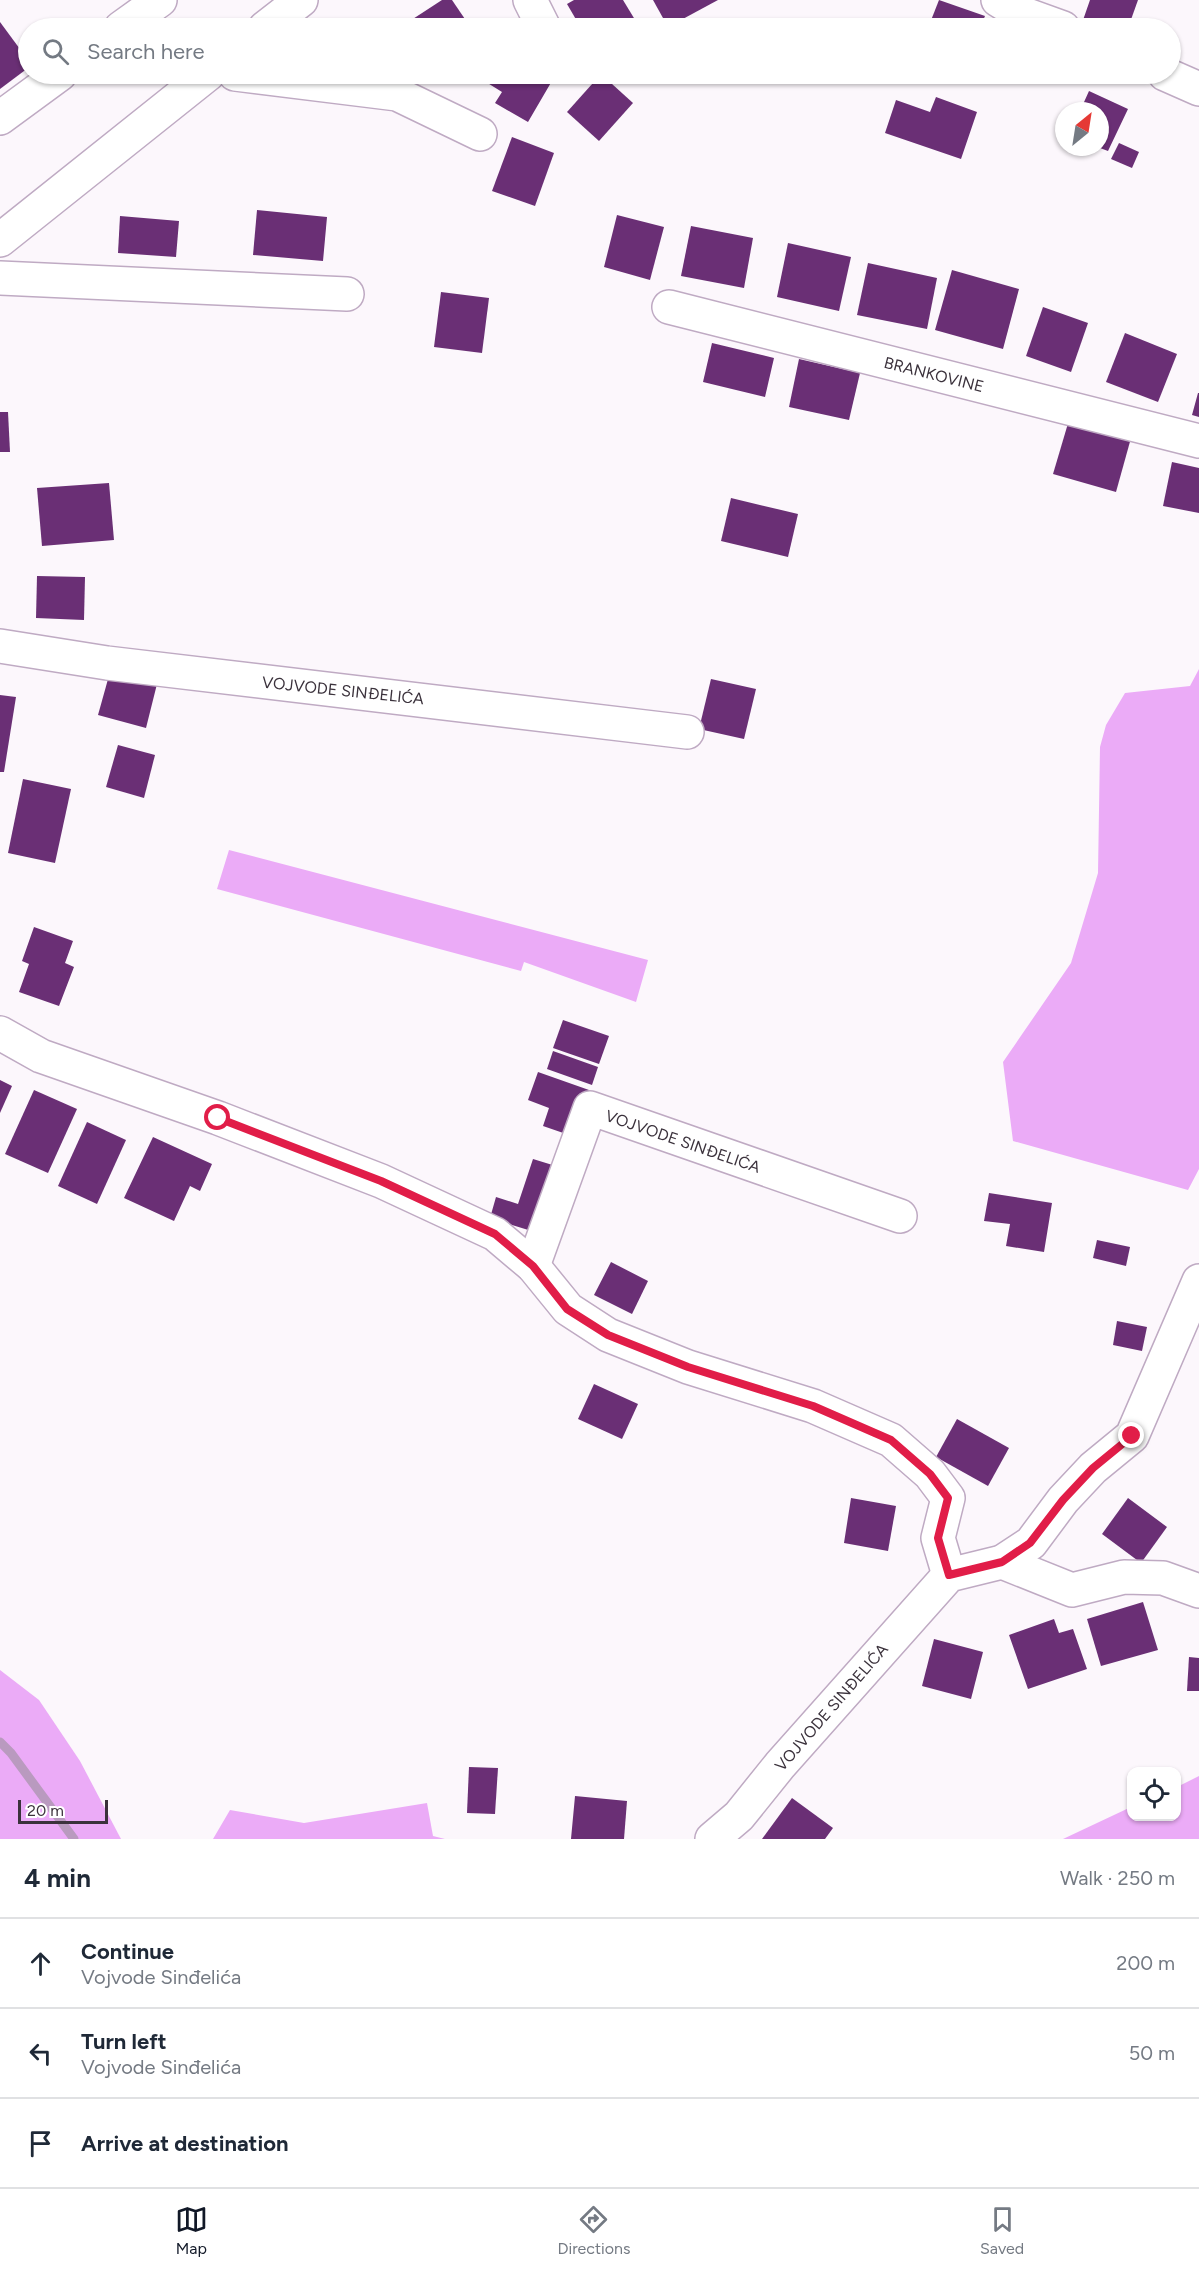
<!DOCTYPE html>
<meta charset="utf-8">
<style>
:root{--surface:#fff;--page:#f2f2f3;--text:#1f2937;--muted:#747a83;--line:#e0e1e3;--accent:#111827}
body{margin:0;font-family:Figtree,sans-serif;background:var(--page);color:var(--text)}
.controls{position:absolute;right:18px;bottom:18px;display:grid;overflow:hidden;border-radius:12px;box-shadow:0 2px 4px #0004}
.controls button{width:54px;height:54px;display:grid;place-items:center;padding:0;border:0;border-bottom:2px solid var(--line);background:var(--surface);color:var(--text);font:30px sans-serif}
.compass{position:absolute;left:1055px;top:102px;width:54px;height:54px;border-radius:50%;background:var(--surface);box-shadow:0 2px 4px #0004;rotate:30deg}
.scale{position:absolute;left:18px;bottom:15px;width:90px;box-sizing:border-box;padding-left:6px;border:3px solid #3b323c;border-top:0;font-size:16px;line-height:21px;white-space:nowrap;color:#3b323c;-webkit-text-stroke:4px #fff;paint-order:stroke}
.stop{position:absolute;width:18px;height:18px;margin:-14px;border:4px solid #e11d48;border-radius:50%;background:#fff}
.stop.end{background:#e11d48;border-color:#fff;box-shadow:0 2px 6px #0008}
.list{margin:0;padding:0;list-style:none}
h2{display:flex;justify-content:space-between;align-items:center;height:78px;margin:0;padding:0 24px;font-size:26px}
h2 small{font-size:20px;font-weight:400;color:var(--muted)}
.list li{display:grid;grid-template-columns:39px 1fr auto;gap:18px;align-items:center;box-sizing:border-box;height:90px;padding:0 24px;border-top:2px solid var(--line)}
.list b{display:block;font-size:22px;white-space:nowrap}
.list p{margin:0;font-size:20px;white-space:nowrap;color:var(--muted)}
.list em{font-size:20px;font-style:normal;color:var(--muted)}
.icon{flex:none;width:33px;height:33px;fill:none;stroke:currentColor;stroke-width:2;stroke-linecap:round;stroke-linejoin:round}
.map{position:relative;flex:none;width:1199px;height:1839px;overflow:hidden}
.search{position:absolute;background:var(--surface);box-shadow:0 2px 4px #0004;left:18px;right:18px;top:18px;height:66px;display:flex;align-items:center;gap:15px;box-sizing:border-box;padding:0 21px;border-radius:33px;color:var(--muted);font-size:22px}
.sheet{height:348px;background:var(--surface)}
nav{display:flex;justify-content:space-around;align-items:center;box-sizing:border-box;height:84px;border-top:2px solid var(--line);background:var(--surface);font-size:16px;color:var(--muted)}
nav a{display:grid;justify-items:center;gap:3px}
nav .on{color:var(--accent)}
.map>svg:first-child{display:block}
.green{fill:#ebabf7}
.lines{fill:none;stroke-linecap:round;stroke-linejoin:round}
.stream{stroke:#b99abf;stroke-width:9}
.building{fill:#6a2f75}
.minor-casing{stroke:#bfaac3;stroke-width:36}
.minor{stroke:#fff;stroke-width:33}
.route{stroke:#e11d48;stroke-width:8}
.labels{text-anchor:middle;stroke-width:6;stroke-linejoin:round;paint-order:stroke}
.street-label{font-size:16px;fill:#3b323c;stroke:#fff}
</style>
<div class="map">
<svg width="1199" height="1839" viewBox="0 0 1199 1839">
<rect width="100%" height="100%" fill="#fcf7fc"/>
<g class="green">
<polygon points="1199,669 1199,1169 1188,1190 1013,1141 1003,1062 1071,963 1098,873 1100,747 1106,725 1125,693 1190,686"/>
<polygon points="229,850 648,960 636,1002 524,962 521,971 217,889"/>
<polygon points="0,1670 39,1700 80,1761 121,1839 0,1839"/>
<polygon points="1199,1776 1199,1839 1063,1839 1131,1807 1132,1816 1176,1816 1177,1787"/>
<polygon points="427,1803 433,1836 445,1839 213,1839 230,1810 304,1823"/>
</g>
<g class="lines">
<polyline class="stream" points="0,1742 11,1753 74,1839"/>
</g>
<g class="building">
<polygon points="442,0 452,0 471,28 399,28"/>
<polygon points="574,0 623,0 640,28 581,28 567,4"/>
<polygon points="653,0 718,0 668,27"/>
<polygon points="939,0 985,16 980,28 928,28"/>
<polygon points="1090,0 1138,0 1128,28 1099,28 1082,23"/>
<polygon points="883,19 908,28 880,28"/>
<polygon points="0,22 28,60 28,68 0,89"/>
<polygon points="491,74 556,74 528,122 495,103 502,92 486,82"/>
<polygon points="601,74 633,103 599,141 567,112"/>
<polygon points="1089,91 1128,109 1108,151 1100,148 1100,111 1080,111"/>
<polygon points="936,97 977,112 961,159 885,133 896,100 930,112"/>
<polygon points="512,137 554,153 535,206 492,191"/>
<polygon points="1119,143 1139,152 1132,168 1111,159"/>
<polygon points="257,210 327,217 323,261 253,255"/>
<polygon points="617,215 664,227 650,280 604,267"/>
<polygon points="120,216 179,221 176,257 118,253"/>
<polygon points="691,226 753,238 744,288 681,276"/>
<polygon points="788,243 851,257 839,311 777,297"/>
<polygon points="868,263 937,278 927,329 857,315"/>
<polygon points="952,270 1019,289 1003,349 935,330"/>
<polygon points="441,292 489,298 482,353 434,347"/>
<polygon points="1043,307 1088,323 1071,372 1026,356"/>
<polygon points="1125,333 1177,354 1158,402 1106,382"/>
<polygon points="712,343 774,358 765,397 703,382"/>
<polygon points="799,359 860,373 849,420 789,407"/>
<polygon points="1198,393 1199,393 1199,417 1192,415"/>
<polygon points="0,412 8,412 10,452 0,452"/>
<polygon points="1069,420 1131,438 1116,492 1053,474"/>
<polygon points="1172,462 1199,468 1199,513 1163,506"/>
<polygon points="109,483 114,540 42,546 37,488"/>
<polygon points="731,498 798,514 788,557 721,541"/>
<polygon points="37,576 85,577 84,620 36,618"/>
<polygon points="110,672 157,684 146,728 98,715"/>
<polygon points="711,679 756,689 744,739 699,729"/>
<polygon points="0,695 16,697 4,772 0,772"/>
<polygon points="118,745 155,755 144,798 106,787"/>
<polygon points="23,779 71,789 55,863 8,853"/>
<polygon points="34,927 73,941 65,963 74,967 59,1006 19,992 29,964 22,961"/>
<polygon points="563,1020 609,1036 599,1064 553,1048"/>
<polygon points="553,1051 598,1067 592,1085 547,1069"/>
<polygon points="538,1072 589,1090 572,1136 543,1126 549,1108 528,1100"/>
<polygon points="0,1080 12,1086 0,1113"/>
<polygon points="34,1090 77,1109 48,1173 5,1154"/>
<polygon points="87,1122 126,1140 97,1204 58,1186"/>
<polygon points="153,1137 212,1164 200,1191 190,1186 174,1221 124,1198"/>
<polygon points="533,1159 559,1167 538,1233 490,1218 496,1197 518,1204"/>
<polygon points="989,1193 1052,1203 1044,1252 1006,1246 1010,1224 984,1221"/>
<polygon points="1097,1240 1130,1247 1126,1266 1093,1258"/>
<polygon points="611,1262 648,1281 632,1314 594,1295"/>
<polygon points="1117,1321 1147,1327 1142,1351 1113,1345"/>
<polygon points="594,1384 638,1404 622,1439 578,1419"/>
<polygon points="957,1419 1009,1448 988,1486 936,1457"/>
<polygon points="851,1498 896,1506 888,1551 844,1543"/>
<polygon points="1128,1498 1167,1527 1141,1563 1102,1534"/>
<polygon points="1143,1602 1158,1650 1101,1666 1087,1619"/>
<polygon points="1054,1619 1059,1633 1073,1629 1087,1669 1028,1689 1009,1635"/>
<polygon points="934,1639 983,1652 971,1699 922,1686"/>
<polygon points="1189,1657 1199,1658 1199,1691 1187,1691"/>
<polygon points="469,1767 498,1768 495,1814 467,1813"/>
<polygon points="575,1796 627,1801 624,1839 571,1839"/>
<polygon points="792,1798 833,1828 825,1839 762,1839"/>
</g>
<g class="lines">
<defs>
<g id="minor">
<polyline points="530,0 544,28"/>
<polyline points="998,0 1016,11 1063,28"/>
<polyline points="121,28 160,0"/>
<polyline points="265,28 301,0"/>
<polyline points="235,74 397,94 480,134"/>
<polyline points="1165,74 1199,89"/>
<polyline points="0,118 60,74"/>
<polyline points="0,240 208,74"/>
<polyline points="0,278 347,294"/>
<polyline points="669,307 1199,441"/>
<polyline points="0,646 107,663 687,732"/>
<polyline points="0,1033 41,1056 218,1118 381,1181 495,1234 533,1266 568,1309 608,1335 688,1367 813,1406 891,1440 930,1474 948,1498 938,1538 949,1575"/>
<polyline points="533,1266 590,1108 900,1216"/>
<polyline points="1002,1562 1072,1590 1124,1577 1163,1578 1199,1591"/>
<polyline points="712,1839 739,1816 780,1765 949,1575 1002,1562 1031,1543 1063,1500 1093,1468 1132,1436 1199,1281"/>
</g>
</defs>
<use href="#minor" class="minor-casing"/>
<use href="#minor" class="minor"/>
</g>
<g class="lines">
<polyline class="route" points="218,1118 381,1181 495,1234 533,1266 567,1309 608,1335 688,1367 813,1406 891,1440 930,1474 948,1498 938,1538 949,1575 1002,1562 1030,1543 1063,1500 1093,1468 1132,1436"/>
</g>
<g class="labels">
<g class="street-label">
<text transform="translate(934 374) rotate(14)" y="6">BRANKOVINE</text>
<text transform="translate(343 690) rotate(6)" y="6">VOJVODE SINĐELIĆA</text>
<text transform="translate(683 1141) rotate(19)" y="6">VOJVODE SINĐELIĆA</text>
<text transform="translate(831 1707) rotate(-49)" y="6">VOJVODE SINĐELIĆA</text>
</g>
</g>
</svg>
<div class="controls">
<button><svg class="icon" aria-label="locate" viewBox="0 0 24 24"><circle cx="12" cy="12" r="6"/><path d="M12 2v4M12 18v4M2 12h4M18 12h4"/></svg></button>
</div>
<svg class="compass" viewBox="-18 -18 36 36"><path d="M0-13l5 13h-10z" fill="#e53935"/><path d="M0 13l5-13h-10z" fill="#747a83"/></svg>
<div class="scale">20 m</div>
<div class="stop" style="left:218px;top:1118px"></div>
<div class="stop end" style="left:1132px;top:1436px"></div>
<div class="search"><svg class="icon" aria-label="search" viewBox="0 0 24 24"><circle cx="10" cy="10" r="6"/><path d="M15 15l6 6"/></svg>Search here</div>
</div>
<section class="sheet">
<h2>4 min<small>Walk · 250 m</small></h2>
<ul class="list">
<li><svg class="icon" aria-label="ahead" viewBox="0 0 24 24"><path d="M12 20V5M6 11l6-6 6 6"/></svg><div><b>Continue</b><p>Vojvode Sinđelića</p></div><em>200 m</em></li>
<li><svg class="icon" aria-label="left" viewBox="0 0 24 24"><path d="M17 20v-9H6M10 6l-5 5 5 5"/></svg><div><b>Turn left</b><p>Vojvode Sinđelića</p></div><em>50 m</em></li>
<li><svg class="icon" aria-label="arrive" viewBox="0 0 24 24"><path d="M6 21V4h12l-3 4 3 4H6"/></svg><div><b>Arrive at destination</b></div></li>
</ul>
</section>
<nav>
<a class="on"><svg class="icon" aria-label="map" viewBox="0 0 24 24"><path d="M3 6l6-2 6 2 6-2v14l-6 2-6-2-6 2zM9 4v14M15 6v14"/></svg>Map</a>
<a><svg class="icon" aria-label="directions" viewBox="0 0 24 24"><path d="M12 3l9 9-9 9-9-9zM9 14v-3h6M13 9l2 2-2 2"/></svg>Directions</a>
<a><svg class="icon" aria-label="saved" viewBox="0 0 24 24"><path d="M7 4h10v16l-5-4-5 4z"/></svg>Saved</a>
</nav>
